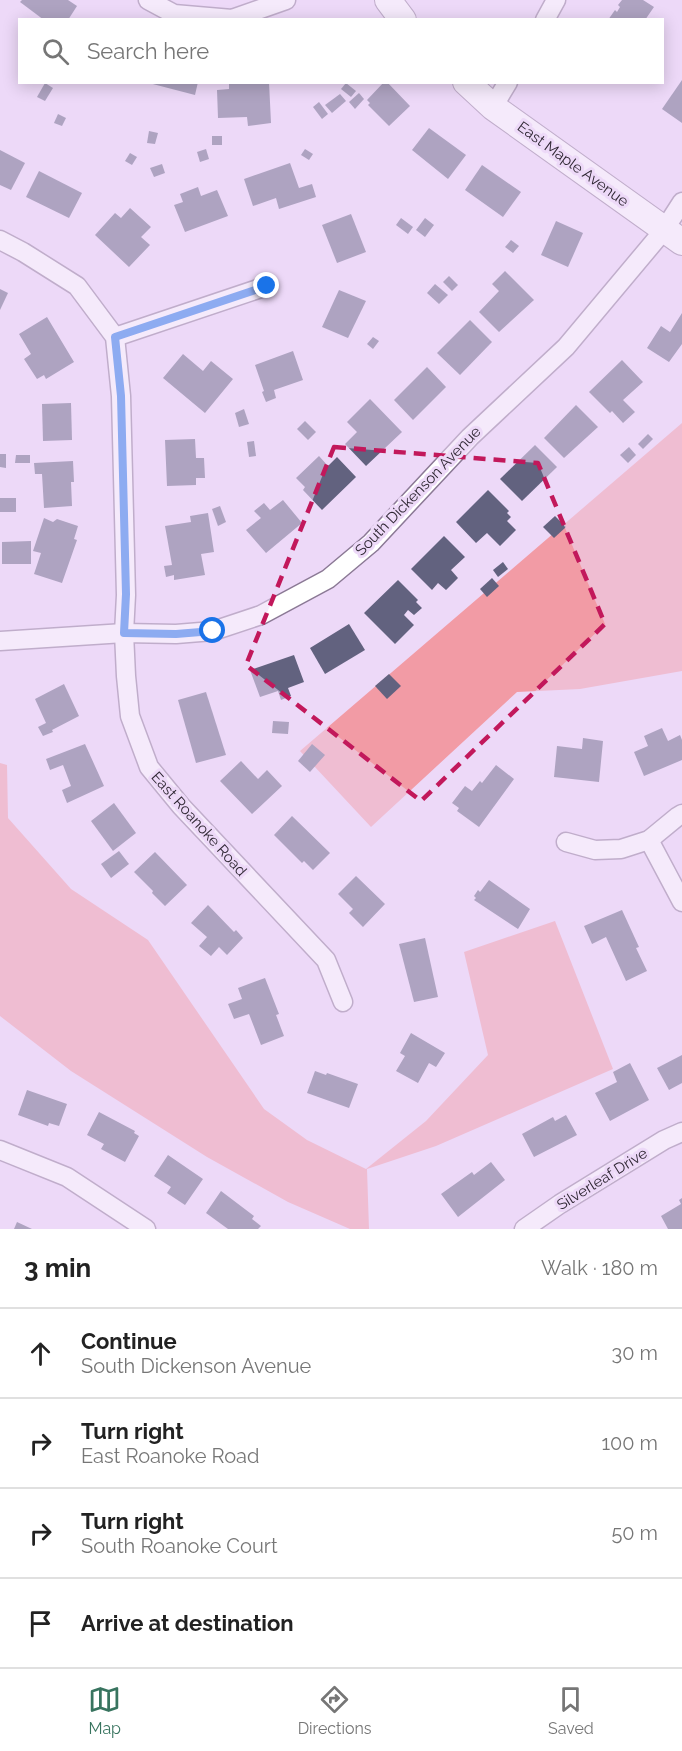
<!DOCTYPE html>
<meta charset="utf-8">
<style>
:root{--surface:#fff;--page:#f6f6f6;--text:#222;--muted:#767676;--line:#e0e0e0;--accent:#38745f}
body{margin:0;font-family:Raleway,sans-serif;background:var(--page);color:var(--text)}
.stop{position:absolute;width:18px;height:18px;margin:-14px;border:4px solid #1a73e8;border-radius:50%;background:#fff}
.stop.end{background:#1a73e8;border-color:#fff;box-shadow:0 2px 6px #0008}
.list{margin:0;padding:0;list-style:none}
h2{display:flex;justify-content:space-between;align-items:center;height:78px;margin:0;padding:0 24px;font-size:26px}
h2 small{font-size:20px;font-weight:400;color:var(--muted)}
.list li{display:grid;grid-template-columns:39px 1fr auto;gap:18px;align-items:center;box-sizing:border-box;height:90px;padding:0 24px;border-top:2px solid var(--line)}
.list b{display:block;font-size:22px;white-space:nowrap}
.list p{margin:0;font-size:20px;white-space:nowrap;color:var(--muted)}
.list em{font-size:20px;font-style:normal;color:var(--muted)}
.icon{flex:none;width:33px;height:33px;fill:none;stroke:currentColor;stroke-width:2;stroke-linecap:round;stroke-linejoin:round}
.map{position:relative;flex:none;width:682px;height:1229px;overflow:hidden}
.search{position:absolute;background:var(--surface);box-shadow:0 3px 15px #0003;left:18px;right:18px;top:18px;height:66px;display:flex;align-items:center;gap:15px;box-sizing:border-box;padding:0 21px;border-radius:0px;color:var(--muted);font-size:22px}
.sheet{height:438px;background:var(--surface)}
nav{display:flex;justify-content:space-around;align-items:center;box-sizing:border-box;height:84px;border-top:2px solid var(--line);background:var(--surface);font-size:16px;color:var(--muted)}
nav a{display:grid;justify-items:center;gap:3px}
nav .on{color:var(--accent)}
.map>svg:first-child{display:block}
.green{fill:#f29ba5}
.building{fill:#62627f}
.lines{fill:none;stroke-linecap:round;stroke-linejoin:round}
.minor-casing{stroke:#8b7995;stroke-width:21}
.secondary-casing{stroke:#8b7995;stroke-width:28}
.minor{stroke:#fff;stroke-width:18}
.secondary{stroke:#fff;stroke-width:26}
.route{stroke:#1a73e8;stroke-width:8}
.marked{fill:none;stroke:#c2185b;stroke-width:4.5;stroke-dasharray:12 8;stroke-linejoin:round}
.labels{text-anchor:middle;stroke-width:6;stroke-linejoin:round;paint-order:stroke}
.street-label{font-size:15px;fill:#2f2733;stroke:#edd9f8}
</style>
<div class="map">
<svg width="682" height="1229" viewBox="0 0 682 1229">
<rect width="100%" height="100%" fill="#edd9f8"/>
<g class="green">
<polygon points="682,423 682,671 580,689 517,692 371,827 300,751"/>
<polygon points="0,763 7,765 8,818 71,889 148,940 264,1109 307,1140 366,1169 426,1121 488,1055 464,952 555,921 613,1069 436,1146 367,1169 369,1229 350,1229 288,1202 207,1157 71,1071 0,1016"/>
</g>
<g class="building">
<polygon points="22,0 68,0 77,6 68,20 44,20 20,2"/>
<polygon points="622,0 643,0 654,7 645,20 608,20 615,10 617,12 620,7 618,5"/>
<polygon points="682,80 682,123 662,109"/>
<polygon points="145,82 198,82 195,95"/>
<polygon points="229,82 269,82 271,123 248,126 247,117 218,118 217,90 229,89"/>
<polygon points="384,82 387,82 410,106 389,126 368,105 370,103 367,100"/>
<polygon points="45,83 53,88 45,101 37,97"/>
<polygon points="346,83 356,91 351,97 341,89"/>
<polygon points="359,93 364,99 355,109 349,102"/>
<polygon points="340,94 346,101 332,113 325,105"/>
<polygon points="319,102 328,114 322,119 313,107"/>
<polygon points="58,114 66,118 62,126 54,123"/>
<polygon points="429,128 466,155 448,179 412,150"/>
<polygon points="149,131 158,133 155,144 147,143"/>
<rect x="212" y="136" width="10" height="9"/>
<polygon points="206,149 209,159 200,162 197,152"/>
<polygon points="305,149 313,154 309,160 301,155"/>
<polygon points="0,150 25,163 11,190 0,185"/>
<polygon points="130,153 137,157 132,165 125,161"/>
<polygon points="290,163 299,188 312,184 316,197 279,209 276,198 253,206 244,179"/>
<polygon points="162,164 165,173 154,177 150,168"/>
<polygon points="482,165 521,192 503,217 465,190"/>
<polygon points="39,171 82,193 69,218 26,197"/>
<polygon points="198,187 201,196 217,190 228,216 185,232 174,205 183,202 180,194"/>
<polygon points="130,208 151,227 141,237 150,245 129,267 95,235 115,213 121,218"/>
<polygon points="351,214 366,252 337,263 322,225"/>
<polygon points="401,218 413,227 408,234 396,225"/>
<polygon points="425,218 434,225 425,237 416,230"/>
<polygon points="556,221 583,233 568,267 541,255"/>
<polygon points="511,240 519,246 513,253 505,247"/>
<polygon points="505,271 534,300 499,332 479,312 499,291 492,284"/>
<polygon points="449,276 458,285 452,291 443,282"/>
<polygon points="435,284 448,295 439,304 427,293"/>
<polygon points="0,289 8,293 0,310"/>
<polygon points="339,290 366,301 348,338 322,327"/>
<polygon points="682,313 682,344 669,362 647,348 661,326 670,332"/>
<polygon points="47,317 74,362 46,379 44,375 37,379 24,359 31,354 19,334"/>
<polygon points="470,320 492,342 460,375 437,353"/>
<polygon points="373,337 379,341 373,349 367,344"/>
<polygon points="293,351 303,380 274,390 276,398 266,402 262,392 264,391 255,365"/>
<polygon points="183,354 203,371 211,361 233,379 205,413 163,378"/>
<polygon points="622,360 643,382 623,400 635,412 623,423 612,411 610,413 589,392"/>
<polygon points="427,367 446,387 413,420 394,400"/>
<polygon points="370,399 402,432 366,466 345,444 357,432 347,422"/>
<polygon points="71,403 72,440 43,441 42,404"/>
<polygon points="576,405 598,427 564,458 544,438"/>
<polygon points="244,409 249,424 239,427 235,413"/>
<polygon points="305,421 316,432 308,440 297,429"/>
<polygon points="648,434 653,439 643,449 638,444"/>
<polygon points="195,439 196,458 204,458 205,478 196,478 196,485 167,486 165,440"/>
<polygon points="254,441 256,456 249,457 247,442"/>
<polygon points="535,445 557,467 522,501 500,479"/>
<polygon points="629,447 636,455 628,463 620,455"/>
<polygon points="0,454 6,454 6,468 0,467"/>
<polygon points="16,455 30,455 30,463 15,463"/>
<polygon points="319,456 328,466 337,457 356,477 322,510 303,490 305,487 296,478"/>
<polygon points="73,461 74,482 71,482 72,506 44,508 42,474 35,474 34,463"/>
<polygon points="488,490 509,511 507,513 511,517 507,521 516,530 500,546 487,533 476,543 456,522"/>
<rect x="0" y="498" width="16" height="14"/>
<polygon points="283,500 302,523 266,553 246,530 261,518 254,511 264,503 270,510"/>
<polygon points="220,506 226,522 218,526 212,509"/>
<polygon points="208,513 214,552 201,554 205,575 174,580 174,575 166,577 164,566 172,565 165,526 191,522 190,516"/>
<polygon points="555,516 566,527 554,538 543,527"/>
<polygon points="44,518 53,522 57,519 78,526 74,539 77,540 62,583 34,574 41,553 33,551"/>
<polygon points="444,536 465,557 451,570 458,578 446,590 438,583 432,590 411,569"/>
<polygon points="31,541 31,564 2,564 2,542"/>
<polygon points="503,562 508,569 498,577 493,570"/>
<polygon points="492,578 499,586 487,597 480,589"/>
<polygon points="398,580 418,600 416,602 422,608 414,615 408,610 404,615 414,625 395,644 364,613"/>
<polygon points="349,624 365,650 325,674 310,648"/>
<polygon points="294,655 304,682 288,688 291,696 281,700 278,691 260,697 250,670"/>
<polygon points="389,674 401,686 387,699 375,686"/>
<polygon points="64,684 79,716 52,730 53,732 43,736 38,727 46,723 35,699"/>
<polygon points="206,692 226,755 196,763 178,700"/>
<polygon points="273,721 289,722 288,734 272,733"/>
<polygon points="662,728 668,741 680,735 682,740 682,760 644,776 634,752 648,746 644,736"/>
<polygon points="583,738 603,741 599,782 554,777 557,746 582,749"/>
<polygon points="85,744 104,786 67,803 62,790 71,786 63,765 50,770 46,759"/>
<polygon points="312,744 325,755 310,772 298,761"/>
<polygon points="241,761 258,779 267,770 282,786 252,814 220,781"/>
<polygon points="496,765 514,779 479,827 457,811 459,808 452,803 465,786 472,791 480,781 482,783"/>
<polygon points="114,803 136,833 113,851 91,821"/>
<polygon points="292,816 330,853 313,870 304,861 302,863 274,835"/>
<polygon points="119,851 129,864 111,878 101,864"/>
<polygon points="155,852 187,885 165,906 152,893 153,891 134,872"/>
<polygon points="356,876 385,904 363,927 349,913 353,909 338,894"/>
<polygon points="489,880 530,909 518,929 474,900 476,898 474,896 478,890 480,892"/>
<polygon points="208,905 234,932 236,930 243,938 227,955 219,947 211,956 199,946 207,937 191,923"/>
<polygon points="622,910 639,947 636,948 647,971 626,981 606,937 592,944 584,926"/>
<polygon points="425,938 438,997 414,1002 399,944"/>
<polygon points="265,978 279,1014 276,1015 284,1036 261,1045 249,1014 234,1019 228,1004 242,999 238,988"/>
<polygon points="411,1033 445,1053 436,1067 429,1063 418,1083 396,1071 405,1056 400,1053"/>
<polygon points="682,1055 682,1083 669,1090 657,1068"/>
<polygon points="630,1063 649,1100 610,1121 595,1093 617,1082 613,1072"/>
<polygon points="315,1071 326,1075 327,1073 358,1084 349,1108 307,1093"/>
<polygon points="27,1090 67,1104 59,1126 49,1123 48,1126 18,1115"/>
<polygon points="99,1112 135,1131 134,1133 139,1136 125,1162 101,1149 104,1144 87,1135"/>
<polygon points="566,1115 577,1135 534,1157 522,1134 553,1117 555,1121"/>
<polygon points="168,1155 203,1179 185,1205 167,1193 171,1187 154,1176"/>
<polygon points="491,1162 505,1180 458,1217 441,1194 472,1172 474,1175"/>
<polygon points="221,1191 254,1216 252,1219 261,1226 258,1229 228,1229 206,1213"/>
<polygon points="682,1198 682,1229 668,1229 661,1216 681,1204 679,1200"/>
<polygon points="17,1222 32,1229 14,1229"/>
</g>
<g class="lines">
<defs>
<g id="minor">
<polyline points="148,0 174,14 232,19 286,0"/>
<polyline points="545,20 556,0"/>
<polyline points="493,107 508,82"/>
<polyline points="0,240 23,252 77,286 115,337 121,396 126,595 124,633 126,676 130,716 149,767 181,806 326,960 343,1002"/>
<polyline points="115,337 267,286"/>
<polyline points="0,641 124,633 176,634 213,631 261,615 328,579 371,543 470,437 566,347 664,230 682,202"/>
<polyline points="649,840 682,902"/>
<polyline points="566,842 595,850 621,849 649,840 677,817 682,814"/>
<polyline points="0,1150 67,1177 146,1229"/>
<polyline points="524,1229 560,1204 664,1140 682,1132"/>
</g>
<g id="secondary">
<polyline points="388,0 403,20"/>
<polyline points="466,82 493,107 682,242"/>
</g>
</defs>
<use href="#minor" class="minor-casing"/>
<use href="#secondary" class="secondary-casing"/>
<use href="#minor" class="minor"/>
<use href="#secondary" class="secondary"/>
</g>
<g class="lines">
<polyline class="route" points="213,631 176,634 124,633 126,594 121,396 115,337 267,286"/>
</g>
<path d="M0 0H682V1229H0ZM334 447 538 463 605 624 421 801 246 665Z" fill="#edd9f8" fill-opacity=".55" fill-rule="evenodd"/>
<path class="marked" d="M334 447 538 463 605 624 421 801 246 665Z"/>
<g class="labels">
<g class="street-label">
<text transform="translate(573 164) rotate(36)" y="5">East Maple Avenue</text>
<text transform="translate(418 491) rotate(-46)" y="5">South Dickenson Avenue</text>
<text transform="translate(199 824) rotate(48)" y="5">East Roanoke Road</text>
<text transform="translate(602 1179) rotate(-32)" y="5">Silverleaf Drive</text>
</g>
</g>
</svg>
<div class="stop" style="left:213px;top:631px"></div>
<div class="stop end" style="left:267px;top:286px"></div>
<div class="search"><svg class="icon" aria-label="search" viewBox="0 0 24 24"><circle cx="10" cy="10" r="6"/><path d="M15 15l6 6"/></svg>Search here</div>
</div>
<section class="sheet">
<h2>3 min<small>Walk · 180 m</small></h2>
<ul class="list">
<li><svg class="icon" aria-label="ahead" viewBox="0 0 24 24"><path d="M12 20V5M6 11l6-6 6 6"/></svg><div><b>Continue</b><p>South Dickenson Avenue</p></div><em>30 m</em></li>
<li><svg class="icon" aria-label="right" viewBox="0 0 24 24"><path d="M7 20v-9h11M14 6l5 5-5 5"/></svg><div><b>Turn right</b><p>East Roanoke Road</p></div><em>100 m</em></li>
<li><svg class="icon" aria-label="right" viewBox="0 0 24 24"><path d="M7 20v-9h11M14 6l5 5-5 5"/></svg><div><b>Turn right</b><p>South Roanoke Court</p></div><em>50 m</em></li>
<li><svg class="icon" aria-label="arrive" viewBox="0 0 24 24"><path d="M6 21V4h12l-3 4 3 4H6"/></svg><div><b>Arrive at destination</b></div></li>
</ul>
</section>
<nav>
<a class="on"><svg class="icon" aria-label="map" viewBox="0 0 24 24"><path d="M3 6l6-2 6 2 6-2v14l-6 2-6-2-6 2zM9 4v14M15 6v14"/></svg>Map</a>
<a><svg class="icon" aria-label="directions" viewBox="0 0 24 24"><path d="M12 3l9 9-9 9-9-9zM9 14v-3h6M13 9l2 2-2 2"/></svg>Directions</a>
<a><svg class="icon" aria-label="saved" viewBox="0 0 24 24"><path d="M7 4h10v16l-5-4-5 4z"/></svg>Saved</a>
</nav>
